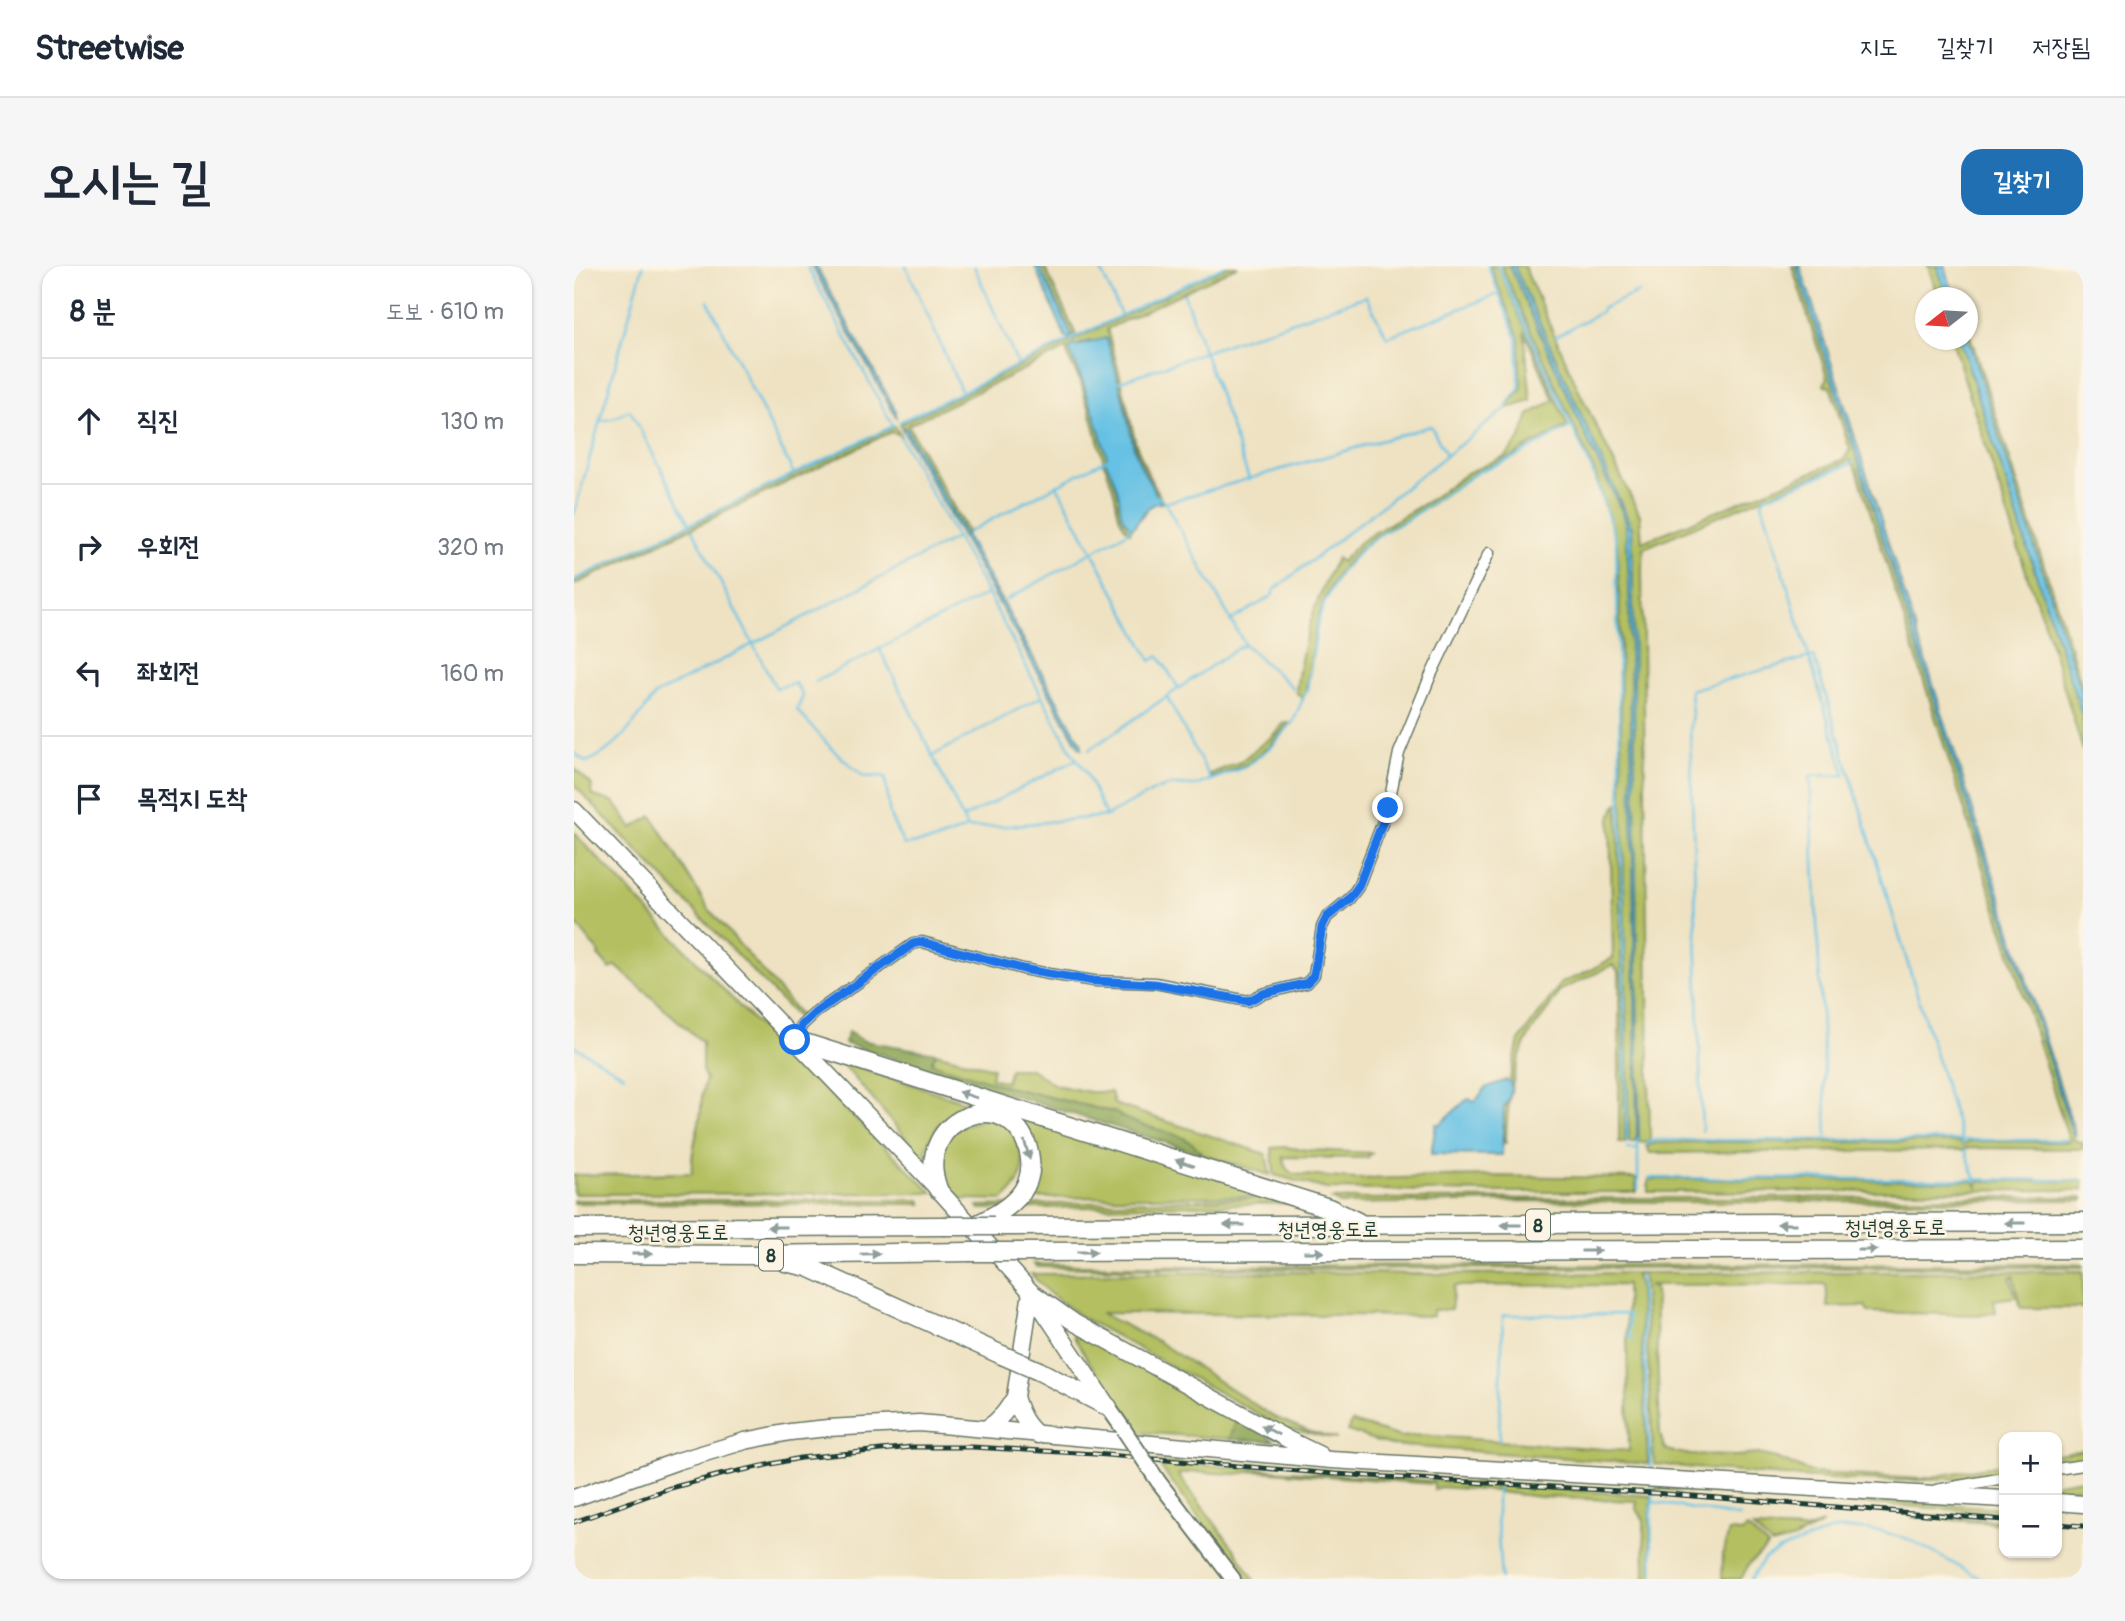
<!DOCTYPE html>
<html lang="ko">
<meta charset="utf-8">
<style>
:root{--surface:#fff;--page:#f6f6f7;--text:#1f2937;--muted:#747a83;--line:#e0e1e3;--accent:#1f6fb2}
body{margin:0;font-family:Pangolin,"Poor Story",sans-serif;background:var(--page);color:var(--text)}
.controls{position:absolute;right:21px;bottom:21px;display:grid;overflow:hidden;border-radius:14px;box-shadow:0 2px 5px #0004}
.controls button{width:63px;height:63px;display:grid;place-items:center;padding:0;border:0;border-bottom:2px solid var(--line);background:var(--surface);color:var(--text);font:35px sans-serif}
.compass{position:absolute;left:1341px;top:21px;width:63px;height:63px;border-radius:50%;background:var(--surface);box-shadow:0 2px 5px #0004;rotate:253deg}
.stop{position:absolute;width:21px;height:21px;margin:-16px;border:5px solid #1a73e8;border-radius:50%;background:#fff}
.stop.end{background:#1a73e8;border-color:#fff;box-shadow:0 2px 7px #0008}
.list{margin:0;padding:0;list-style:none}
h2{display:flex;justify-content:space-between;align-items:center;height:91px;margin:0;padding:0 28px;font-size:30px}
h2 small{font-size:23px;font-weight:400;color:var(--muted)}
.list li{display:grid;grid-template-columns:46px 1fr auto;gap:21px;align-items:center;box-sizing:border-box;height:126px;padding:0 28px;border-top:2px solid var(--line)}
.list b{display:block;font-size:26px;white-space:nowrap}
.list em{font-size:23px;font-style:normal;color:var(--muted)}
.icon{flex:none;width:38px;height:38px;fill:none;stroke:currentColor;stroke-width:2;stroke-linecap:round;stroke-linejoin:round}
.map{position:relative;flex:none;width:1509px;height:1313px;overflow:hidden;border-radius:21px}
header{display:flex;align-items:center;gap:42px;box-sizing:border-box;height:98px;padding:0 35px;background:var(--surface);border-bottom:2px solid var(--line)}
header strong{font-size:33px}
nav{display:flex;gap:38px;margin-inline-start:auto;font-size:24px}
.intro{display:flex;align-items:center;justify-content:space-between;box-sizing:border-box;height:168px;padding:0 42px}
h1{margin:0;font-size:49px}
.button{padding:18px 32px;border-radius:21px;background:var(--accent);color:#fff;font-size:24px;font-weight:700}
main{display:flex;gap:42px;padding:0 42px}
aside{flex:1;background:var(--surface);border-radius:21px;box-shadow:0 2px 5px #0004}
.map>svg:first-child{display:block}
.green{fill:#b3bf61;stroke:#697e4a;stroke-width:2}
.forest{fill:#8ea657;stroke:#567246;stroke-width:2}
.water{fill:#66c1e4;stroke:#427f8c;stroke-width:2}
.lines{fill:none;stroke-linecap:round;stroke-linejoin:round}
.stream{stroke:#66c1e4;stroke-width:2.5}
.minor-casing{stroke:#677766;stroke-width:13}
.secondary-casing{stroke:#677766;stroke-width:18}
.primary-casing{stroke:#677766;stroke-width:19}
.trunk-casing{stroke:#677766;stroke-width:19}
.motorway-casing{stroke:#677766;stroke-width:21}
.minor{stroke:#fff;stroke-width:10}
.secondary{stroke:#fff;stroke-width:14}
.primary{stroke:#fff;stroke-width:16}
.trunk{stroke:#fff;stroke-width:16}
.motorway{stroke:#fff;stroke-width:18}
.rail-casing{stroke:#1f3d34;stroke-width:5}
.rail{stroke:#fcf5e5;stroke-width:2.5;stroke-dasharray:8;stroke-linecap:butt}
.secondary-bridge-casing{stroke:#677766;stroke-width:18;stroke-linecap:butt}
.motorway-bridge-casing{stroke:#677766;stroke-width:21;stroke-linecap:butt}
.secondary-bridge{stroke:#fff;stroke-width:14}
.motorway-bridge{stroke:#fff;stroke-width:18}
.oneway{fill:#8f9e9a}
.route{stroke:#1a73e8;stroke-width:9}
.labels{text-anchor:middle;stroke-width:5;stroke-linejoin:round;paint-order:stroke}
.shield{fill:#fcf5e5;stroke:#617469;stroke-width:2}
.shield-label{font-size:19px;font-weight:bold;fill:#1f3d34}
.street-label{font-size:21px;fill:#1f3d34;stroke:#fcf5e5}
</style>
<header>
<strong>Streetwise</strong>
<nav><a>지도</a><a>길찾기</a><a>저장됨</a></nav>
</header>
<div class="intro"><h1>오시는 길</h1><a class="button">길찾기</a></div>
<main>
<aside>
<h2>8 분<small>도보 · 610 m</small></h2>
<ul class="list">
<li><svg class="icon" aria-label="ahead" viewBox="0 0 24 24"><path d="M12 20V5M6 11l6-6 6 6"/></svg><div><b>직진</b></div><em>130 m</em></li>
<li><svg class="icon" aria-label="right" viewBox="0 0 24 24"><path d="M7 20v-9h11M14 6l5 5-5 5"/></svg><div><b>우회전</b></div><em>320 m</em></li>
<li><svg class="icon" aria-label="left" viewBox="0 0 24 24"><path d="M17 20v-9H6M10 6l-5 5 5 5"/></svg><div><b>좌회전</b></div><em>160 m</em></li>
<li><svg class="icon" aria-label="arrive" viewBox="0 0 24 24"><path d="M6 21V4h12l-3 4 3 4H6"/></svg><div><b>목적지 도착</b></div></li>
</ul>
</aside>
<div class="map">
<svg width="1509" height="1313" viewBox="0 0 1509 1313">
<rect width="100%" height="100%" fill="#fcf5e5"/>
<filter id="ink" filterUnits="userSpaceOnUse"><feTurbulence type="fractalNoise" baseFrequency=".0143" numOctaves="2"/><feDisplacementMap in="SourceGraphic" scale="14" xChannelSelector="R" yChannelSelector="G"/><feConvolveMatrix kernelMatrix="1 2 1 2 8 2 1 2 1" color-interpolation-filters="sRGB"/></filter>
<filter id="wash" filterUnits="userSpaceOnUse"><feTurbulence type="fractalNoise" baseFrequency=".00686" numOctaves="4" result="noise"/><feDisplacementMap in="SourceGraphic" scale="28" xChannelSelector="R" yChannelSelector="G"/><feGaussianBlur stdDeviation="1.57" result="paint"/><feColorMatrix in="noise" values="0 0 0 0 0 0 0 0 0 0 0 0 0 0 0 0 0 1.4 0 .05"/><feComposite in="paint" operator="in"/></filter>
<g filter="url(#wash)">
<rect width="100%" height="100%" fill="#eee2c2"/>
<g class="green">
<polygon points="465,0 470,0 502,69 495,72 498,69"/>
<path d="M653 0H664L533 63 547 113 562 178 575 210 589 236 587 237C574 214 561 190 558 164L533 73 511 76 503 80 505 107 520 147 545 231C544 240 551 257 558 262L556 266C545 257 544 247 542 235 540 223 535 212 532 201L529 197V192L515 141C510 133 510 125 507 117 502 105 495 96 492 83L334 159 393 265V267L390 268 331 162 328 163 326 158Z"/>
<path d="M916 0H924L994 160 948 184 940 190 903 206 853 241C844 244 838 250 830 255 819 261 807 266 797 273 772 293 752 321 744 352 737 380 738 409 728 436V431L722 426C727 378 741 334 763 292L767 296 786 276 798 268 856 234 893 207 932 190 947 171 955 149 980 134 950 66 957 135 935 142V138L947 124 948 117 946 108 945 72Z"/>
<polygon points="927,0 936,0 1016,179 1047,243 1052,256 1055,317 1063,868 1061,876 1055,876 1047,468 1046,350 1043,276 1019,202"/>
<polygon points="940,0 950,0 1006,127 1066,249 1068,276 1270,193 1276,184 1256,120 1250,119 1253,111 1218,0 1222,0 1498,866 1500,874 1509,877 1509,883 1391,882 1389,884 1076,887 1073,880 1082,877 1136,876 1386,876 1388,879 1398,875 1494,876 1495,874 1283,204 1277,194 1070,282 1068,303 1076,875 1071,877 1065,876 1058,262"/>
<polygon points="1354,0 1363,0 1373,31 1364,31"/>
<polygon points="1394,63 1491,365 1509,423 1509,435 1394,73"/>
<polygon points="1378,74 1386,74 1508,449 1509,485 1475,371 1454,312"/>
<polygon points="321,160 326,169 317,166 0,319 0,315"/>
<polygon points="711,456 715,457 695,480 673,498 638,512 636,508 666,496 699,469"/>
<polygon points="0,502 18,519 17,526 20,530 40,536 58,562 78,550 134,642 229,752 222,750 0,519"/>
<path d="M1044 536 1051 877H1045V706L1039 699 985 725C978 742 964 754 955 770 939 798 932 845 932 877H930V841L933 838 937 817 935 816 945 775 988 716 1007 709 1039 692 1036 552Z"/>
<path d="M0 567 172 747 359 927 0 928V909L118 907C116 889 123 869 126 851 128 837 127 826 132 813L128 804V776L42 700 36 703 24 689 25 687 3 659 0 661Z"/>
<path d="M362 787 419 802 417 812 432 816 436 803H457L481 819 516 826H537L540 838 692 888 696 909 628 888C612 862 565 865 542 847L433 821 356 797Z"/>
<path d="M266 795 398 838C369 846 356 865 350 893Z"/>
<path d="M417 851 440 862C449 894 458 908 429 934L388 933C375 924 361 906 365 889 366 881 373 871 377 863Z"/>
<path d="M442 851 705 930 448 932C462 892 473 885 442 851Z"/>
<polygon points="710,881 734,884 798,887 793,892 784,892 709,891 712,902 718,908 781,913 910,910 1062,912 1062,926 912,926 752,923 700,909 698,882"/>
<polygon points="1075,913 1399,915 1404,921 1404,915 1509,915 1509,924 1074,926"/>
<polygon points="723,931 728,937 406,943 404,940"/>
<polygon points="1509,931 1509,934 1113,936 949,935 766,938 758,933"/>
<polygon points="0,934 346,934 348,938 0,937"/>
<polygon points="460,998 552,1000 1509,998 1509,1001 552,1003 463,1001"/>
<path d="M1509 1005V1042H1447L1439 1010 1436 1011 1442 1031 1420 1034 1422 1046 1408 1049 1294 1046 1291 1040 1254 1041 1252 1018 1075 1019 1077 1022H1081L1086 1168 1091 1184 1117 1189 1161 1190 1184 1188 1202 1192 1239 1207 1347 1213 1430 1198V1207C1319 1224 1192 1209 1080 1198L1069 1008 1062 1009 1065 1022 1074 1198 816 1179 773 1165 778 1156 827 1171 847 1169 1055 1185 1052 1019 880 1020 877 1044H859V1050L526 1047 583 1075 700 1151 737 1166 763 1173 708 1161 509 1052 475 1027 457 1008 718 1006 854 1008Z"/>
<polygon points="504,1066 664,1149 656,1173 563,1166 542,1138 499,1070"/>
<polygon points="1509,1184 1509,1195 1483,1199 1483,1188"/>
<polygon points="583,1196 922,1219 921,1225 865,1221 860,1224 860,1218 683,1205 662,1208 618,1206 604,1209 662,1285 680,1313 670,1313"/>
<polygon points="1509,1213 1509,1220 1483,1225 1483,1217"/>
<polygon points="925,1219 1078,1230 1076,1251 1078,1313 1071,1313 1070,1254 1062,1242 1063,1235 966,1231 925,1226"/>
<polygon points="1082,1220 1430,1242 1430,1247 1082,1223"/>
<polygon points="1337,1248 1430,1255 1430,1258 1338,1251"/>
<polygon points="1249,1258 1220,1273 1198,1279 1179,1262 1231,1264"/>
<polygon points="1173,1262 1194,1280 1175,1298 1167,1313 1148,1313 1149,1288 1155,1265 1168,1266"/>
</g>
<g class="forest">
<path d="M274 766 290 775 362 787 357 797 433 821 542 847C565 865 613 862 628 888L270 777Z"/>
<polygon points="664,1149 701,1175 656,1173"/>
</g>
<g class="water">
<polygon points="238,0 242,0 322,145 322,151"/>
<polygon points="461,0 465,0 498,69 495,72 492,72"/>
<polygon points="936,0 940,0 1058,262 1065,876 1061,876 1063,868 1055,317 1052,256 1047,243 1016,179"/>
<polygon points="1222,0 1226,0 1238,36 1502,870 1498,866"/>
<polygon points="1363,0 1371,0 1380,31 1373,31"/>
<path d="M532 72C544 107 551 143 559 178 564 199 577 218 587 237 572 237 568 253 558 262 545 252 547 246 545 232 544 223 536 202 531 195L533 191 520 147 512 128 511 121 495 83 499 79 503 80Z"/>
<polygon points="1394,73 1507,426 1509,453 1386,74"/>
<polygon points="331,161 508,479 508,483 505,481 328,163"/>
<path d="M932 814 937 817C938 825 935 836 930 841L928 889 857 888 862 858H866L891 835 895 833 900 835 904 832 911 822Z"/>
</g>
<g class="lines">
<g class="stream">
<polyline points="332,0 388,127"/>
<polyline points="400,0 444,99"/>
<polyline points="525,0 547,49"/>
<polyline points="924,0 1018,204 1042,274 1053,877"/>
<polyline points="610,28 675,213"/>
<polyline points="134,35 220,208"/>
<polyline points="982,70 1027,46 1029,42 1065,26"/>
<polyline points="544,116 792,30 813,71 924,28"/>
<polyline points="26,155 38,153 56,144 116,258"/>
<polyline points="325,156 650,0"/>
<polyline points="326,171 414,328 498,487 511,504 532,550"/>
<polyline points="482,218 577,395 585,390 605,423"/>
<polyline points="583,230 591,237 671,379 719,422"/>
<polyline points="591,237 857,160 872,189"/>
<polyline points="0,248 69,0"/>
<path d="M119 264 202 422 221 417 229 430 223 444 257 482 289 510C296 513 303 508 311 511L316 550 330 579 362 574 393 562 432 560 532 550 584 523 598 519 621 520 671 501 698 480 719 456 733 423 744 356 751 336 766 307 790 281 810 266 831 255 904 206 941 191 996 161"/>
<polyline points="394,266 533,193"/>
<polyline points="0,314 319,160 233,0"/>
<polyline points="432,334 554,266 557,259"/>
<polyline points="656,355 698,330 700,324 933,142 933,138 944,125 946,118 944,109 943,73 914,0"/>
<path d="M305 382C335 442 365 501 393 562"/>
<polyline points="241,416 413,328"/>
<polyline points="593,431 637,514"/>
<polyline points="515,484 665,381 671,379"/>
<path d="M0 487 12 496C42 485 63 454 81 429L382 272"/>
<polyline points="358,490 467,431"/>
<polyline points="389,552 503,493"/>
<polyline points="0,780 50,809"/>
<polyline points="1128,865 1116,460 1118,448 1116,424 1236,391 1240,391 1389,878"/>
<polyline points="1253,870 1236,510 1271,509 1188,237 1191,231 1279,197"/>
<polyline points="1064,874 1064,923"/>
<polyline points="1073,878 1082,874 1492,874"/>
<polyline points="1053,883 1063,883"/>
<polyline points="1391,884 1402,914"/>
<polyline points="1075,912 1509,914"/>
<polyline points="1066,1011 1077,1205"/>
<polyline points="925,1173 929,1049 1054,1048 1055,1072 1059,1072"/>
<polyline points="1077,1219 1079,1230 1077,1248 1079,1313"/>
<polyline points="923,1223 923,1252 927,1313"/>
<polyline points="1079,1236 1165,1251"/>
<polyline points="1177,1313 1190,1293 1203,1285 1261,1263 1285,1263 1307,1265 1338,1275 1408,1313"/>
</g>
</g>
</g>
<g filter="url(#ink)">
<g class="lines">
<defs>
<g id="minor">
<polyline points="221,774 228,759 241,747 339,678 348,676 449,703 475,708 520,715 581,717 674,735 688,728 733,717 740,709 748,661 753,651 775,633 784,621 814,542 825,487 856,411 915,287"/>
<polyline points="1483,1203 1509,1199"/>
<polyline points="1362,1224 1430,1212"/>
</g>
<g id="secondary">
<polyline points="534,1141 550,1164"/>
<polyline points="584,1215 659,1313"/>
</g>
<g id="primary">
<path d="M441 1131C446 1147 451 1158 464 1169"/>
<path d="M413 1162C426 1154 433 1144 441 1131L457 1026 501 1057 715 1174 746 1189"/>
<polyline points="0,1232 104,1195 171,1175 216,1166 254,1162 345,1157 757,1194 1430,1233"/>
<polyline points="1483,1236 1509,1238"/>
</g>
<polyline id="trunk" points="0,544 364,923 457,1026 534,1141"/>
<g id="motorway">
<polyline points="221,774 755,942 784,956"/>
<path d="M364 923C358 906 357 892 365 876 376 852 410 838 434 854 457 870 463 904 448 926 437 941 420 950 404 958"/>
<polyline points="420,960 1509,956"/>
<polyline points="0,962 370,960"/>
<polyline points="445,986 1509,983"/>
<polyline points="0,988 184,989 395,986"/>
<polyline points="211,996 234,1001 428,1089"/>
<polyline points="465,1105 534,1141"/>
</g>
</defs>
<use href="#minor" class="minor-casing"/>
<use href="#secondary" class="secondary-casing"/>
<use href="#primary" class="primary-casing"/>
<use href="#trunk" class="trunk-casing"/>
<use href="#motorway" class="motorway-casing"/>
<use href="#minor" class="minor"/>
<use href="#secondary" class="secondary"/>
<use href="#primary" class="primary"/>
<use href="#trunk" class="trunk"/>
<use href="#motorway" class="motorway"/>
<defs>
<g id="rail">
<polyline points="0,1256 93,1223 146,1209 226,1192 338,1181 398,1181 521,1188 761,1208 1080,1227 1430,1254"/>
<polyline points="1483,1258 1509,1260"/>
</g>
</defs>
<use href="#rail" class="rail-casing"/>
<use href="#rail" class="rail"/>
<defs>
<polyline id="secondary-bridge" points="550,1164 584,1215"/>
<g id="motorway-bridge">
<polyline points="370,960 420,960"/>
<polyline points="395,986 445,986"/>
<polyline points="428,1089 465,1105"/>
</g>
</defs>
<use href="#secondary-bridge" class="secondary-bridge-casing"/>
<use href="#motorway-bridge" class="motorway-bridge-casing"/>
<use href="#secondary-bridge" class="secondary-bridge"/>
<use href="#motorway-bridge" class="motorway-bridge"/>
</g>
<defs><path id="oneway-solid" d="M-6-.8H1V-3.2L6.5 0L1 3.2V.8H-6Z" transform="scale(1.75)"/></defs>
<g class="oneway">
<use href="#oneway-solid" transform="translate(394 829) rotate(-162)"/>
<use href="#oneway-solid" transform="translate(453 884) rotate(74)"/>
<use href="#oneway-solid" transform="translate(611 897) rotate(-162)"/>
<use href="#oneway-solid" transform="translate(1441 957) rotate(180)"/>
<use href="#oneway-solid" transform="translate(1213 958) rotate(180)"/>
<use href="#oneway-solid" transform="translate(660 959) rotate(180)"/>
<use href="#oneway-solid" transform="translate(937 959) rotate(180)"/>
<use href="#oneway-solid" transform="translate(203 961) rotate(180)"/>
<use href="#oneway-solid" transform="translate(1293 984)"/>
<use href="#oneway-solid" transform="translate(1017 985)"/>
<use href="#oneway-solid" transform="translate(513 986)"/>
<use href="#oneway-solid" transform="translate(740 986)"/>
<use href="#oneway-solid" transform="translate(68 988)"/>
<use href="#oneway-solid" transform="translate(296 988) rotate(-1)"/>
<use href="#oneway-solid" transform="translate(696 1164) rotate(-151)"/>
</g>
</g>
<g class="lines" filter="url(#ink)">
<polyline class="route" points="221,774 228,759 241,747 339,678 348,676 449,703 475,708 520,715 581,718 674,735 688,728 733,717 740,709 748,661 753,651 775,633 784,621 814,542"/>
</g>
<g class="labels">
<g class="shield">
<rect x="952" y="943.5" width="24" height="31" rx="5"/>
<rect x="185" y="973.5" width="24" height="31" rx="5"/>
</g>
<g class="shield-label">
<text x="964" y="966">8</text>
<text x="197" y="996">8</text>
</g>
<g class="street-label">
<text x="1321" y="968">청년영웅도로</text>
<text x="754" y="970">청년영웅도로</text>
<text x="104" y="973">청년영웅도로</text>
</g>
</g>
</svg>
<div class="controls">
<button>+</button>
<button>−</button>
</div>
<svg class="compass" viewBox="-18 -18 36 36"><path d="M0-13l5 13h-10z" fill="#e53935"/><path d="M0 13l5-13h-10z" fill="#747a83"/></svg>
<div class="stop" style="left:221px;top:774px"></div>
<div class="stop end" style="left:814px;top:542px"></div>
</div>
</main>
